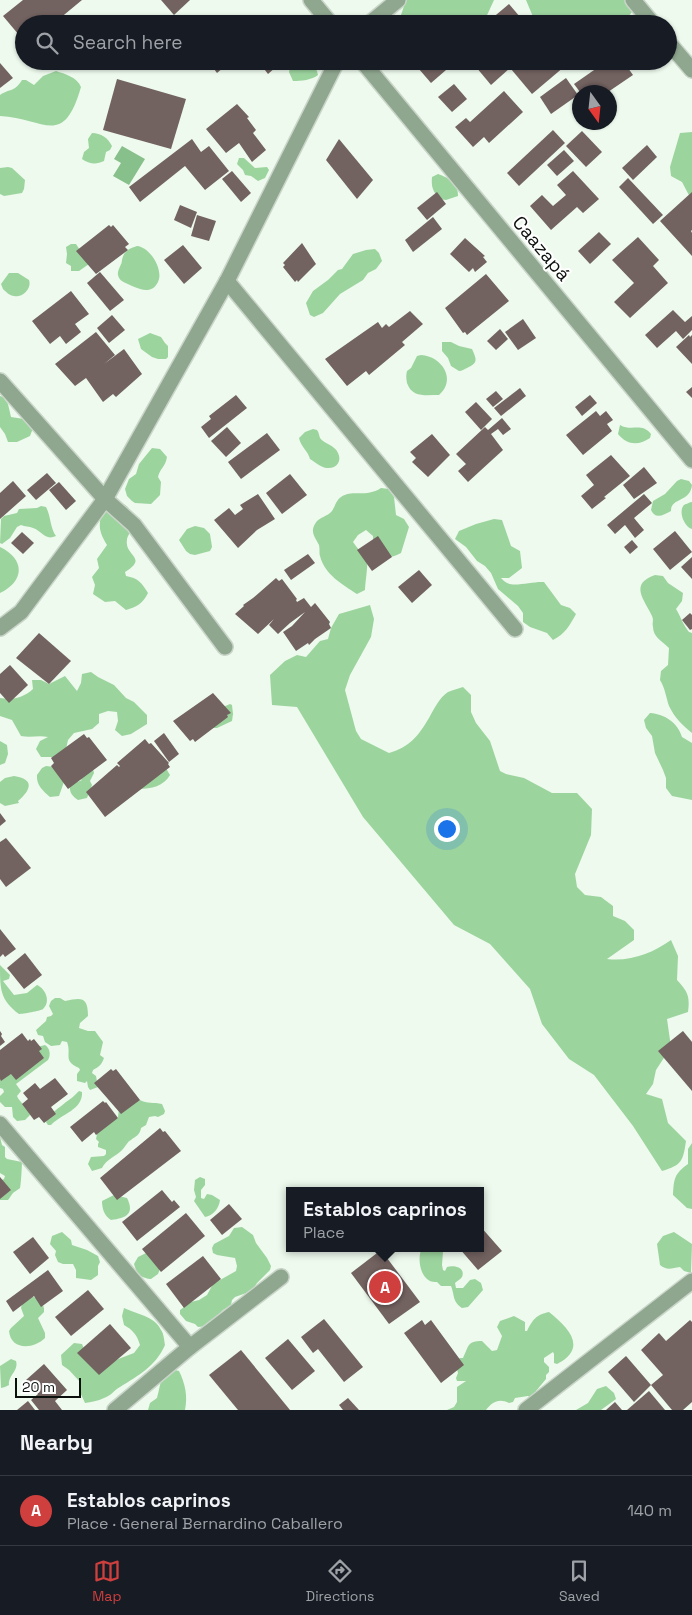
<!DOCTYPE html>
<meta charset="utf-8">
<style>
:root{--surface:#171b24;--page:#242831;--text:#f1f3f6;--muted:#9ea1a6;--line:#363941;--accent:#ce3f3e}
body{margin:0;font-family:"Space Grotesk",sans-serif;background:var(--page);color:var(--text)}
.compass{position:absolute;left:572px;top:85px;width:45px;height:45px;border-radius:50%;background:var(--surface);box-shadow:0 1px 4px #0004;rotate:165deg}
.scale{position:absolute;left:15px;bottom:12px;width:66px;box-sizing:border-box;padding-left:5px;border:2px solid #0c100c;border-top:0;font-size:14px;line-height:18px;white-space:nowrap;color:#0c100c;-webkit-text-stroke:4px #fff;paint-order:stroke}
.you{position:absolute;left:446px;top:828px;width:18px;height:18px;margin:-12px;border:4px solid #fff;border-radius:50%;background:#1a73e8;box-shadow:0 0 0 8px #1a73e833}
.badge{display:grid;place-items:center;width:32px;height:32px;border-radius:50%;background:var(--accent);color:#fff;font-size:16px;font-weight:700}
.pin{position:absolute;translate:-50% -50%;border:2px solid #fff;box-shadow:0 1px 5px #0006}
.popup{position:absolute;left:286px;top:1187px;width:198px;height:65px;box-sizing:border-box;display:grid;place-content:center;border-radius:0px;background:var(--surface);filter:drop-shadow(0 1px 4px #0005);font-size:16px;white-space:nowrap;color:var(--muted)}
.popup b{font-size:19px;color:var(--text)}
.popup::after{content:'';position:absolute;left:50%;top:100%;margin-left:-10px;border:10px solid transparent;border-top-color:var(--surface)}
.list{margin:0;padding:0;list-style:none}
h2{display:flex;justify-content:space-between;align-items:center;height:65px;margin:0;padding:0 20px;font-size:21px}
h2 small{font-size:16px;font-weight:400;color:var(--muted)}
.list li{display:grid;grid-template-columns:32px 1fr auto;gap:15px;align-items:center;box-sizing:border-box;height:70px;padding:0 20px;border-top:1px solid var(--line)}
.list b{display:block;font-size:19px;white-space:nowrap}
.list p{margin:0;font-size:16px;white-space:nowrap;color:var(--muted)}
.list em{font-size:16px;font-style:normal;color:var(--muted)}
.icon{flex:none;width:28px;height:28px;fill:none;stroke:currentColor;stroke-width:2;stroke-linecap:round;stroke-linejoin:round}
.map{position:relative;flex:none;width:692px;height:1410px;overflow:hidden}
.search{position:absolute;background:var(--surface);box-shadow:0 1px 4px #0004;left:15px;right:15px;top:15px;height:55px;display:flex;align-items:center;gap:12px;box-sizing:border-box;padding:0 18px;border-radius:28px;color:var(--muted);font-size:19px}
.sheet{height:135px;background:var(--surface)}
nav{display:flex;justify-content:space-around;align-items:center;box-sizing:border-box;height:70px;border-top:1px solid var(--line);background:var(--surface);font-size:14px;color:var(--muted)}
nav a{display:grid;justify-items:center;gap:2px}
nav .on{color:var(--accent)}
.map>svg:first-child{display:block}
.forest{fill:#9cd49e}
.water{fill:#88c08b}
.building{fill:#726260}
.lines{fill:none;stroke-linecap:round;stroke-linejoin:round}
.minor-casing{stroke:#cad5ca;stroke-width:18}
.minor{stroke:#8fa78f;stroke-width:15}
.labels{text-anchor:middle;stroke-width:4;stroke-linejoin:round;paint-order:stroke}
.street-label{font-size:19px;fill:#0c100c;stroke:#fff}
</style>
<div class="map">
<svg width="692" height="1410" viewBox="0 0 692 1410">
<rect width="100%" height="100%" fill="#eefaee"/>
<g class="forest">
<polygon points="406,0 494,0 483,24 398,24"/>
<polygon points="526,0 638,0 639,3 628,17 610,24 536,24"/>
<path d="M299 61C309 61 316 64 318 75 312 80 301 81 293 81L289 72 290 68Z"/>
<path d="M56 71C65 74 77 77 81 87 63 149 45 118 0 116V95C10 88 14 93 22 80H26L34 85 43 76Z"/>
<polygon points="692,132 692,201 682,182 671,176 670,167 680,133"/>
<path d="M92 133C101 133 108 138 112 146L110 150 106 152 104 161C96 165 89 164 82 159L84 152 89 148 88 139Z"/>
<polygon points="239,158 244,158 255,168 267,167 269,170 265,178 258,181 251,176 245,175 243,170 237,164"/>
<polygon points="8,167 12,168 25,180 24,189 22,193 4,196 0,194 0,168"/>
<path d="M438 174C449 178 458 183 458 196L446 200 439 199C433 191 431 187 432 177Z"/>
<polygon points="71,244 76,244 89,264 79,271 71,271 71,266 66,263 67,254 66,247"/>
<path d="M137 246C150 247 164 270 158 282 152 294 142 290 132 286 127 283 119 282 118 275 117 270 122 265 122 260 124 251 128 249 137 246Z"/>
<polygon points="375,249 379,253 382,261 376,269 368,273 363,280 340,294 323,313 314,317 310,315 306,303 313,291 328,280 338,270 342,269 353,254 366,250"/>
<path d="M9 273H18L29 280C32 288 23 298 14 296 10 296 6 292 3 289L1 284Z"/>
<polygon points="150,333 161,337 165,343 168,346 168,357 166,359 158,359 152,357 141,349 138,339"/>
<path d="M442 342H451L459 346 472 349C477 360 478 363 467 368 464 369 462 371 459 371L451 366 448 358 442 351Z"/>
<path d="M421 355C442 356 457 380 439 395 426 395 412 398 407 383 406 378 406 375 407 371L411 368 417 356Z"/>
<polygon points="0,396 3,397 8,404 11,417 24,419 33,428 30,436 17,442 8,442 5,434 0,427"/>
<path d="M620 425C632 432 641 422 651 434L650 438C638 446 627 445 618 434Z"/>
<path d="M313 429 317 430C319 433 319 435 320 438 324 444 335 445 338 453 342 461 337 469 327 468 322 468 315 462 310 459 308 451 301 447 299 438L305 432Z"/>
<path d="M152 448 160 449 167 457C165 468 160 468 158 477L161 482 160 495 151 504 135 503 132 501 127 496 125 489 129 479 136 474 139 464Z"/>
<path d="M681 479 689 481 692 485C690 503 671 497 671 511 663 515 656 520 651 510L653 501 665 494 677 481Z"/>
<path d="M381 488 389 489 394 497 396 515 404 519 409 527 401 553C386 561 383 556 373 545V536L366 530 358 535 353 542C357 548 364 555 367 562 368 566 365 584 365 590L357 594C342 584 325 575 320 556 319 553 320 549 319 545 315 537 310 532 315 524 318 518 325 517 330 513 335 509 335 501 341 497 352 489 366 498 381 488Z"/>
<path d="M118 502C131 505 135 516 131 529 130 533 127 537 127 540 124 556 149 557 125 572L126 576C138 578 142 583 148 593 143 603 137 607 126 610L115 601 105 602 93 594 95 585 92 577 99 568 97 559 107 545C97 529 98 521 106 505Z"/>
<path d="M692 502V529C684 527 678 511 684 505 686 504 690 502 692 502Z"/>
<path d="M41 506 46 507C51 516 50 528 56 536 45 541 42 531 33 528 29 526 25 527 21 525L17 527 10 538 2 544 0 543 1 519 4 516 17 513 19 509 37 508Z"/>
<path d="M494 519 502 520 511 546 520 551 522 568 509 578H501C503 580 505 582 507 583 515 587 534 581 544 582L561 605 570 608 576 614C570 625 565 634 553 640L547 633 530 627 523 622V613L518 606 498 589 491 573 485 566 477 561 466 547 455 539 459 531 476 524Z"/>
<polygon points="195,526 204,528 210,534 212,547 210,551 195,555 190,554 186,551 179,540 187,529"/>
<path d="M0 547C25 559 25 581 0 593Z"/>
<path d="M655 575 663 576 668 583 683 593 682 601 676 609C681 617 683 625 689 632L692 633V733C682 725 675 718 669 706 666 697 665 688 660 680L661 671 668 665 669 648C663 642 653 637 653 627 652 622 654 620 652 616 644 599 629 584 655 575Z"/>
<path d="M370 605 374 619 371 637 350 675 345 690 356 731 361 739 389 753C410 747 418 736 429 718 434 709 439 698 448 692 452 690 458 689 463 687L471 695V712L476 723 490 741 500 771 506 774 524 778 552 793H577L592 809 591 835 575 874 577 887 585 895 601 897 613 906V916L625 921 634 930V940L607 959C630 962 653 953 671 940L678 956 677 980C688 992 690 996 688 1012L667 1019 671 1047 656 1070 653 1084 646 1094 662 1099 668 1123 686 1141C683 1161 682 1165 662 1171L633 1126 594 1075 569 1059 542 1024 530 989 490 944 454 925 363 817 297 707 272 705 270 675 285 661 297 655 306 657 320 641 328 639 331 628 339 614Z"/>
<path d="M91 672 98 677 114 685 126 698 134 702 147 715V724L131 734 122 736 115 730 118 721 117 712 108 711 99 714V723L92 729 74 733 68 740 66 749 60 757H41L36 749 40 741 48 737C38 735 31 738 21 736L12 720 0 716V698C13 700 23 698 33 689L32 680H41L49 684 65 676 77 691 81 683 82 674Z"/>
<polygon points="230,704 232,705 233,714 232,721 217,728 209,728 223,707"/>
<path d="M650 713C665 714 678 723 682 737L692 743V800L672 796 666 788V778L663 770 655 753 652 736 646 728 644 720Z"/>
<polygon points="0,741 7,745 8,754 5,763 0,765"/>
<path d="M164 765 170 775C164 786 151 789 139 789Z"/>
<path d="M46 766 55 767 65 779 59 796 50 797C43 791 36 785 37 775L42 768Z"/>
<path d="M93 769 94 773 90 781 92 785 87 798 78 800C72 796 69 792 70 785L82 780 75 775Z"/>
<path d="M14 776C35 779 31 790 18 801L19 803 5 806 0 803V782L5 778Z"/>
<path d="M0 965 10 975 9 979 3 981 14 995 27 993 37 985C46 989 51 1002 43 1009 40 1011 23 1014 19 1014 0 1000 0 989 0 965Z"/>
<path d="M55 998H60L65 1001C82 997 88 997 88 1016L80 1023 79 1028 88 1031H95L103 1042 100 1055 104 1058C102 1064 99 1067 93 1070L92 1073 96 1076 98 1087 90 1090 88 1087 87 1081 85 1083 77 1081V1074L80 1070 79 1068C62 1060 72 1055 67 1042L62 1041 60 1045 51 1046 45 1042 43 1036 38 1035 36 1030 46 1021 47 1017 51 1016 53 1014 49 1006 51 1001Z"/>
<path d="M45 1045C50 1048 51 1055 48 1060L16 1084 21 1091 17 1096C20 1104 29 1106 30 1115L25 1120 17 1121 13 1117 12 1107H5L0 1102V1096L4 1092 3 1089 0 1088V1075L37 1047Z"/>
<path d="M79 1091 82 1092C83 1110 61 1114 51 1125H48L46 1122C51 1112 58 1109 66 1102 71 1099 75 1095 79 1091Z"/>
<path d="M140 1100C147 1104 154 1102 162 1104L165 1111 164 1114 158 1117 155 1116 149 1117 146 1125 141 1128C140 1135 136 1136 131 1140 127 1142 126 1146 123 1149 117 1156 106 1159 102 1168L92 1171 88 1164 91 1157 104 1156 106 1154V1150L98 1147V1144L99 1142 96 1139 99 1125 106 1121 118 1118 119 1107Z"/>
<path d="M0 1137 2 1145 5 1147V1157L7 1159 22 1162C22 1165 21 1185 20 1188 19 1189 14 1192 13 1193 11 1195 10 1198 8 1200H0V1181L4 1179 5 1176 0 1173Z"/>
<path d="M692 1143V1209L687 1208 673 1195C674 1179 674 1174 688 1164V1149Z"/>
<path d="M200 1177 205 1179V1185L201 1190V1198L204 1199 207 1194 212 1195 220 1200C219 1208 213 1216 205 1217L194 1201 196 1197 194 1190 195 1180Z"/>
<path d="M114 1195 127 1198C135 1214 126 1218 111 1220 104 1216 102 1208 102 1201Z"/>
<polygon points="242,1227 253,1235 256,1243 267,1258 271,1266 270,1270 257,1283 252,1291 235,1297 232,1300 231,1305 223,1310 208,1326 198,1327 195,1324 186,1321 180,1314 180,1310 191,1302 199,1300 207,1295 213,1284 236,1271 237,1266 235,1258 217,1255 213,1253 212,1248 214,1244 229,1236 234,1228"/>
<polygon points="62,1232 71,1240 72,1245 87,1250 98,1256 100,1262 98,1266 98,1275 91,1280 76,1278 76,1270 73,1264 63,1264 58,1262 55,1255 56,1251 50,1244 52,1236"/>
<path d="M674 1232 692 1244 691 1273 684 1271 680 1267C672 1268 667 1271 660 1265L657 1244 663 1236Z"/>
<path d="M422 1248 438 1249 443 1252 442 1265 443 1270 445 1271 447 1267C453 1265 466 1267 462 1277 461 1279 457 1281 455 1283L456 1288H463L470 1280 475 1279 481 1283 483 1290 468 1307 462 1308C452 1301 455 1296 451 1286H441L437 1282C421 1284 416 1259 422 1248Z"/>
<path d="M146 1253 160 1269 158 1274 151 1279C140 1278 137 1274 134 1264L138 1257Z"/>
<path d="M32 1296C39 1299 45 1303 44 1312L38 1318 45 1333V1338C34 1349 11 1351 9 1331L11 1328 24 1316 21 1308 22 1304Z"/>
<path d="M124 1308C136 1314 155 1316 161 1330 164 1334 164 1340 165 1345 155 1367 139 1375 120 1387 114 1390 111 1396 104 1398 98 1401 91 1402 85 1403L80 1392 81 1383 69 1370 62 1365 61 1355 74 1343 82 1344 89 1361H113L134 1353 140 1345C137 1335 133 1330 124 1325L122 1316Z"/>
<path d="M549 1312C569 1328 588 1348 557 1364L554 1363V1354L553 1352 544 1358V1362L549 1367V1372L546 1375V1379L536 1391 537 1394 531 1398 528 1396 515 1398 513 1402 509 1403C499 1398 492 1402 486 1410H447L454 1407 457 1402V1387L466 1381H457L456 1378 458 1373 455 1362 460 1358H463C469 1346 467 1341 482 1341L492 1351 497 1350 502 1336 497 1327 500 1321 514 1316 525 1322V1331H527C533 1319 536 1315 549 1312Z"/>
<path d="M11 1359 16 1361C19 1371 8 1375 9 1385L5 1387 1 1388 0 1366Z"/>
<path d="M175 1370 179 1371C185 1383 188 1396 185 1410H148L150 1403 157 1398C161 1385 159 1374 175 1370Z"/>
<polygon points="606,1386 614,1393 616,1399 601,1410 576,1410 588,1403 597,1389"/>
</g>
<polygon class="water" points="122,146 145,159 129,185 113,176 121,163 114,159"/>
<g class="building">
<polygon points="23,0 82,0 53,24 24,24 24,41 3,16"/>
<polygon points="161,0 190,0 174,15"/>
<polygon points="509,4 526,24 493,24 490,20"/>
<polygon points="208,61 231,61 217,73"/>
<polygon points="258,61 289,61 278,69 276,67 268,74"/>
<polygon points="412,61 451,61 453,64 431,83"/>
<polygon points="471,61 506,61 511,67 491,85"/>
<polygon points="520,61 571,61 532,94 511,69"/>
<polygon points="607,61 623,61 633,75 608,92 580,92 574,84"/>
<polygon points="0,63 13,78 0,88"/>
<polygon points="566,78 578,95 551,114 540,97"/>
<polygon points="117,79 186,99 171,149 103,130"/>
<polygon points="454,84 467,99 452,112 438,97"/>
<polygon points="504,91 523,112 489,143 484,137 473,147 455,127 466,118 470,122"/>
<polygon points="237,104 249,117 247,118 256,130 253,133 266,150 252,162 239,143 226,153 206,129"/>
<polygon points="553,130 565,143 519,186 507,173"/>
<polygon points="582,131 602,152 586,167 566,146"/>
<polygon points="192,139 201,152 209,146 229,171 205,190 185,166 140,202 129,187"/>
<polygon points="339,139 373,180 357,199 326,160"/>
<polygon points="647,145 657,157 633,180 622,168"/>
<polygon points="564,150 574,161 557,176 547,165"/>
<polygon points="232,171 251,193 241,202 222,179"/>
<polygon points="573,171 599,199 583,213 577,207 551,230 530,206 542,195 553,206 566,195 557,185"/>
<polygon points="628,178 663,215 653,224 619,187"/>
<polygon points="437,192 446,204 427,220 417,208"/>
<polygon points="692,192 692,230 691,231 692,233 692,256 660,221"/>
<polygon points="180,205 197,212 191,228 174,220"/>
<polygon points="197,215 216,221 209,241 191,236"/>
<polygon points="433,217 442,229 413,252 405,240"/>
<polygon points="109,225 111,227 113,225 129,244 125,247 128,250 96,274 76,251"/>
<polygon points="599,232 611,244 590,264 578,251"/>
<polygon points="638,237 659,260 653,266 668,283 630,318 614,302 634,283 612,260"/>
<polygon points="465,238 485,256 483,257 487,262 475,272 473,268 469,272 450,254"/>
<polygon points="302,243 316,264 298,282 297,280 295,282 283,267 285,265 283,263"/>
<polygon points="183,245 202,268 184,284 164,260"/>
<polygon points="100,272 124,300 110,311 87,283"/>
<polygon points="486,274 509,301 467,335 465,332 463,333 445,308"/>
<polygon points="71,291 89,314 75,324 81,332 66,344 60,336 50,344 32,321"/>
<polygon points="673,310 685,322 692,316 692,330 683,339 676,331 657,348 645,335"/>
<polygon points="410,311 423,324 402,342 405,345 369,375 366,371 347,386 325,359 378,322 382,328 386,324 389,327"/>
<polygon points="112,315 125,330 109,343 97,328"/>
<polygon points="523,319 536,338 518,350 505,332"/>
<polygon points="500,329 508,339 496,350 487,341"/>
<polygon points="96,332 115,355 104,364 124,349 142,374 116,397 113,394 103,402 86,378 75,386 55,364"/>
<polygon points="689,335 690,337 692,335 692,364 676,347"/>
<polygon points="692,387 692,398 686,392"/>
<polygon points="520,388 526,396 501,416 494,408"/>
<polygon points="496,391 503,399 493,407 486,399"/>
<polygon points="236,395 247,408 209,438 201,427 211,419 209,416"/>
<polygon points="590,395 597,403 582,416 575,407"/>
<polygon points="476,402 492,419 481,430 465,412"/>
<polygon points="596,411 600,416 606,411 613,420 607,424 612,431 583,455 566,435"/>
<polygon points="502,418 511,429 503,435 498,429 491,434 503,450 468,482 458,471 466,464 456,454 485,427 488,430"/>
<polygon points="227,427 241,443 226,457 211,441"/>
<polygon points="267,433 280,450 241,479 228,462"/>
<polygon points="432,434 450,455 428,477 412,462 416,458 410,452"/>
<polygon points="611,455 630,476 604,497 606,498 592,509 581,496 594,485 586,475"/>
<polygon points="644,467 657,483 634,499 623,485"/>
<polygon points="47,473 56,483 36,500 27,490"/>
<polygon points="290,474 307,495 282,514 266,493"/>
<polygon points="13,481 26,496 0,519 0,493"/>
<polygon points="59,482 76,501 66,510 49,490"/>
<polygon points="258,494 275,519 257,530 238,548 214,520 229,508 235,515 243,509 240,505"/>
<polygon points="644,494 652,503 634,518 644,530 635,538 625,525 615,534 607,525"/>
<polygon points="675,531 692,552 670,570 653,549"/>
<polygon points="22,532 34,543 23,554 11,543"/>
<polygon points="378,536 392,557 372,571 357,550"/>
<polygon points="632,540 638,547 630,554 624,547"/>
<polygon points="308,554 315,563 291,580 284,570"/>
<polygon points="692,557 692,579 681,567"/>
<polygon points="419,570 432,585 412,603 398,587"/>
<polygon points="276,578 279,581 282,579 297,599 296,600 297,602 304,598 311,607 315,603 330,622 329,624 331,628 315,639 309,645 308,643 296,651 283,632 292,626 305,612 290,623 278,634 269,625 274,619 258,634 235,614 244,606 243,605 253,598"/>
<polygon points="690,613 692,615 692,629 690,630 682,620"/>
<polygon points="39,633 71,661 49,684 16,658"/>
<polygon points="10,665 28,685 9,703 0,693 0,674"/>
<polygon points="213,693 231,713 227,715 228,717 195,742 193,739 190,741 173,721"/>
<polygon points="164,733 179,754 169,762 154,741"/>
<polygon points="84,734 87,738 89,737 107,760 68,789 51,766 54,763 51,758"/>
<polygon points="145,739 149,744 151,743 169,763 168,764 170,767 105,817 86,792 117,765 119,767 120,766 117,763"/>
<polygon points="0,813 6,821 0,826"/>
<polygon points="6,838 31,868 6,887 0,879 0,842"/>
<polygon points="0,929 16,949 5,957 3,954 0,957"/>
<polygon points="25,953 42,975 24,989 7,968"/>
<polygon points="0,1031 2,1034 1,1036 5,1042 0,1046"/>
<polygon points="683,1031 692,1042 692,1091 658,1051"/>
<polygon points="22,1033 28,1041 30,1039 31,1041 34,1039 42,1049 39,1051 44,1058 16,1080 11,1074 1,1081 0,1079 0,1050"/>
<polygon points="111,1069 113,1071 116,1069 140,1100 121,1114 94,1083"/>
<polygon points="55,1078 68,1094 51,1107 56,1114 44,1123 39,1117 34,1120 22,1104 28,1099 23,1093 35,1083 40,1089"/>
<polygon points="103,1101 105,1103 106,1102 118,1118 96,1135 94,1132 82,1142 70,1127"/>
<polygon points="160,1128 163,1132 165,1131 181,1151 117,1200 100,1178"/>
<polygon points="0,1177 11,1190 0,1199"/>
<polygon points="162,1190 172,1202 174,1200 180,1207 137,1241 122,1222"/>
<polygon points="229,1204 242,1219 222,1235 210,1220"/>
<polygon points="186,1213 205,1236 161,1272 142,1249"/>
<polygon points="480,1226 502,1251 478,1270 459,1248 480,1248"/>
<polygon points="33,1237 49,1258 30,1274 13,1252"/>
<polygon points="381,1250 420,1302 389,1324 351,1273"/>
<polygon points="203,1256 221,1279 184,1308 166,1284"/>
<polygon points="48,1270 63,1291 41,1307 34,1296 13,1312 6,1301"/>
<polygon points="88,1290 104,1309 71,1336 55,1317"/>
<polygon points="324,1319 363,1367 344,1382 318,1349 313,1353 301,1337"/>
<polygon points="422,1320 425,1325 431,1320 464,1365 441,1383 404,1333"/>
<polygon points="690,1320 692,1322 692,1402 683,1410 672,1410 651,1385 663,1375 641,1350 659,1333 666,1341"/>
<polygon points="110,1324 131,1348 99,1375 77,1353"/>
<polygon points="288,1339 315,1371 292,1390 265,1358"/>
<polygon points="241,1350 290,1410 238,1410 209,1375"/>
<polygon points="626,1356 651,1385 634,1402 608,1372"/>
<polygon points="44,1364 67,1390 55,1401 62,1410 39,1410 31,1400 38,1394 26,1380"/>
<polygon points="649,1391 665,1410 627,1410"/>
<polygon points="348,1398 359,1410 343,1410 339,1405"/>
<polygon points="28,1401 35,1410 17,1410"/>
<polygon points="615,1402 622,1410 606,1410"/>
</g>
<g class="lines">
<defs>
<g id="minor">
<polyline points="311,0 331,24"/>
<polyline points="633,0 653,24"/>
<polyline points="369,24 398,0"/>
<polyline points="668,42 692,70"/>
<polyline points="362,61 692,460"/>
<polyline points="227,281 515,629"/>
<polyline points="0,381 105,499 134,525 225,647"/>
<polyline points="0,628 21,612 105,499 227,281 337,61"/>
<polyline points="0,1124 190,1347"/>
<polyline points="115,1410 190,1347 281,1277"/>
<polyline points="526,1410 692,1281"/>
</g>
</defs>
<use href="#minor" class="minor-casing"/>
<use href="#minor" class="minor"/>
</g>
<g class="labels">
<g class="street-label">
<text transform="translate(542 248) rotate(50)" y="7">Caazapá</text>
</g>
</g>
</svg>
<svg class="compass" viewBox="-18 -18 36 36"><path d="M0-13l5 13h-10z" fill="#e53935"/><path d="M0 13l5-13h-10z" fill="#9ea1a6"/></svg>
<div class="scale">20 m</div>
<div class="you"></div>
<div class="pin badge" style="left:385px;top:1287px">A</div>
<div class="popup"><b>Establos caprinos</b>Place</div>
<div class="search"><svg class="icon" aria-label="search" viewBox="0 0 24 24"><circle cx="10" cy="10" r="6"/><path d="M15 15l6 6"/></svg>Search here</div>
</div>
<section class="sheet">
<h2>Nearby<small></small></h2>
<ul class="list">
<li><span class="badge">A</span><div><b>Establos caprinos</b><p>Place · General Bernardino Caballero</p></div><em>140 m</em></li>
</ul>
</section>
<nav>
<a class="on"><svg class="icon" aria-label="map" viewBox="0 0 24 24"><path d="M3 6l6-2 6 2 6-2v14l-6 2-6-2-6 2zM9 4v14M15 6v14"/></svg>Map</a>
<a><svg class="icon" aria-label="directions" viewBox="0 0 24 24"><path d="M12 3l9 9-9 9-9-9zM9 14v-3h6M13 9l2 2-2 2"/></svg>Directions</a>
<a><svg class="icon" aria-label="saved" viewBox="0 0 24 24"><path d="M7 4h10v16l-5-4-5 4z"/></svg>Saved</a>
</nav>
